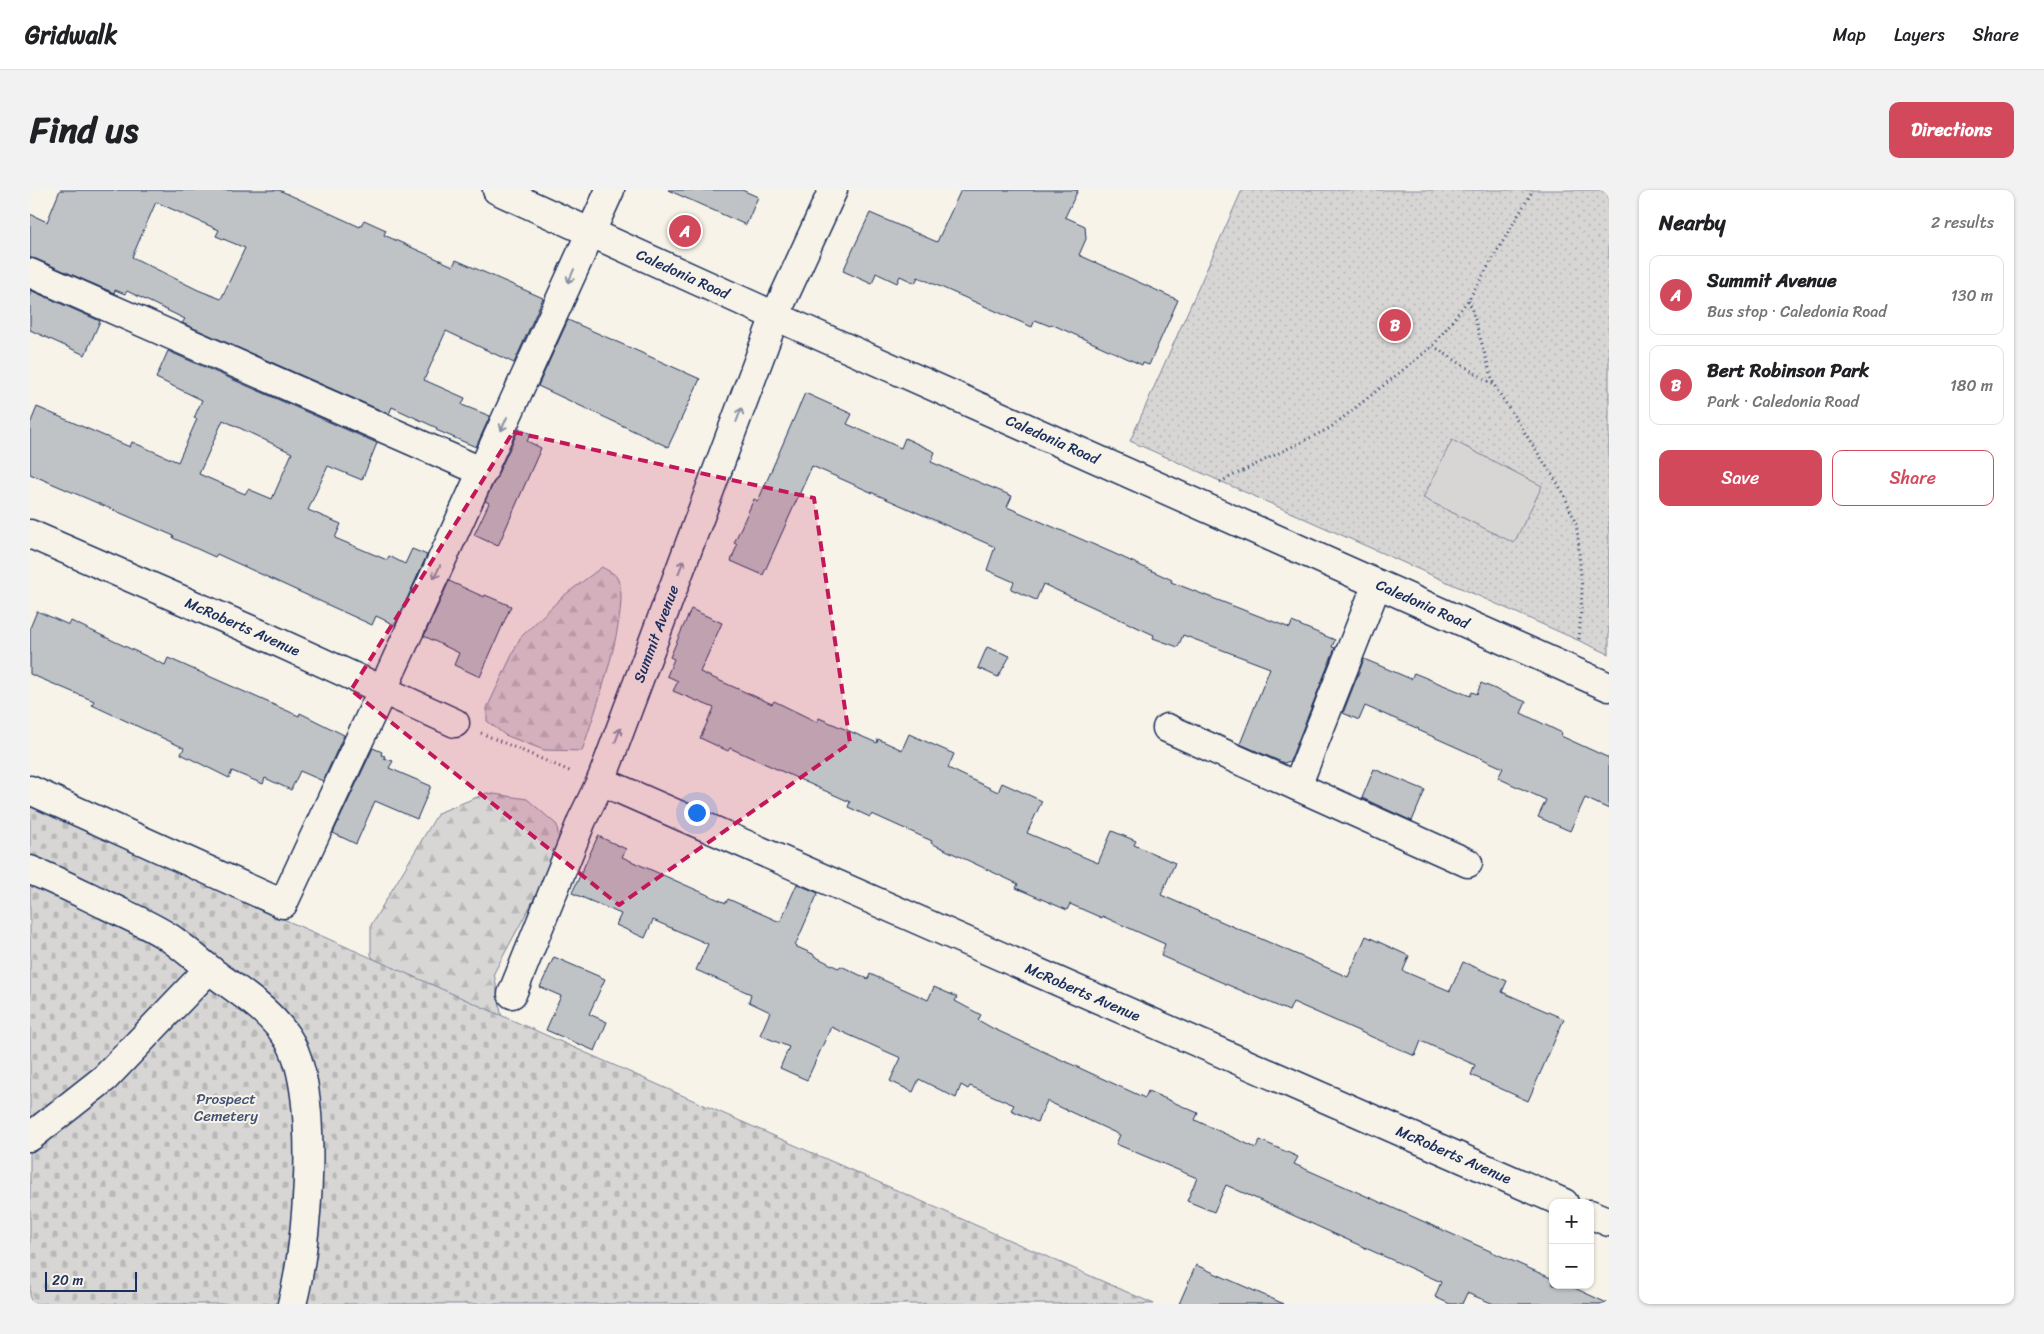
<!DOCTYPE html>
<meta charset="utf-8">
<style>
:root{--surface:#fff;--page:#f2f2f2;--text:#202124;--muted:#757577;--line:#e0e0e0;--accent:#d1495b}
body{margin:0;font-family:Sriracha,sans-serif;background:var(--page);color:var(--text)}
.controls{position:absolute;right:15px;bottom:15px;display:grid;overflow:hidden;border-radius:10px;box-shadow:0 1px 4px #0004}
.controls button{width:45px;height:45px;display:grid;place-items:center;padding:0;border:0;border-bottom:1px solid var(--line);background:var(--surface);color:var(--text);font:25px sans-serif}
.scale{position:absolute;left:15px;bottom:12px;width:92px;box-sizing:border-box;padding-left:5px;border:2px solid #1b2f5e;border-top:0;font-size:14px;line-height:18px;white-space:nowrap;color:#1b2f5e;-webkit-text-stroke:4px #f7f3e8;paint-order:stroke}
.you{position:absolute;left:666px;top:622px;width:18px;height:18px;margin:-12px;border:4px solid #fff;border-radius:50%;background:#1a73e8;box-shadow:0 0 0 8px #1a73e833}
.badge{display:grid;place-items:center;width:32px;height:32px;border-radius:50%;background:var(--accent);color:#fff;font-size:16px;font-weight:700}
.pin{position:absolute;translate:-50% -50%;border:2px solid #fff;box-shadow:0 1px 5px #0006}
.list{margin:0;padding:0;list-style:none}
h2{display:flex;justify-content:space-between;align-items:center;height:65px;margin:0;padding:0 20px;font-size:21px}
h2 small{font-size:16px;font-weight:400;color:var(--muted)}
.list li{display:grid;grid-template-columns:32px 1fr auto;gap:15px;align-items:center;box-sizing:border-box;height:80px;margin:0 10px 10px;padding:0 10px;border:1px solid var(--line);border-radius:10px}
.list b{display:block;font-size:19px;white-space:nowrap}
.list p{margin:0;font-size:16px;white-space:nowrap;color:var(--muted)}
.list em{font-size:16px;font-style:normal;color:var(--muted)}
.actions{display:flex;gap:10px;padding:15px 20px}
.actions a{flex:1;padding:11px 0;border:1px solid var(--accent);border-radius:10px;text-align:center;font-size:18px;color:var(--accent)}
.actions .main{background:var(--accent);color:#fff}
.map{position:relative;flex:none;width:1579px;height:1114px;overflow:hidden;border-radius:10px}
header{display:flex;align-items:center;gap:30px;box-sizing:border-box;height:70px;padding:0 25px;background:var(--surface);border-bottom:1px solid var(--line)}
header strong{font-size:24px}
nav{display:flex;gap:28px;margin-inline-start:auto;font-size:18px}
.intro{display:flex;align-items:center;justify-content:space-between;box-sizing:border-box;height:120px;padding:0 30px}
h1{margin:0;font-size:35px}
.button{padding:12px 22px;border-radius:10px;background:var(--accent);color:#fff;font-size:18px;font-weight:700}
main{display:flex;gap:30px;padding:0 30px}
aside{flex:1;background:var(--surface);border-radius:10px;box-shadow:0 1px 4px #0004}
.map>svg:first-child{display:block}
.forest{fill:url(#forest-firs);stroke:#798299}
.cemetery{fill:url(#cemetery-stones);stroke:#798299}
.park{fill:url(#park-dots);stroke:#798299}
.garden{fill:#d7d6d4;stroke:#798299}
.building{fill:#c0c3c5;stroke:#1b2f5e;fill-rule:evenodd}
.lines{fill:none;stroke-linecap:round;stroke-linejoin:round}
.minor-casing{stroke:#1b2f5e;stroke-width:31}
.path{stroke:#1b2f5e;stroke-width:3;stroke-dasharray:1 4;stroke-linecap:butt}
.minor{stroke:#f7f3e8;stroke-width:28}
.oneway{stroke:#8991a3}
.marked{fill:#c2185b;fill-opacity:0.2;stroke:#c2185b;stroke-width:4;stroke-dasharray:10 6;stroke-linejoin:round}
.labels{text-anchor:middle;stroke-width:4;stroke-linejoin:round;paint-order:stroke}
.street-label{font-size:15px;fill:#1b2f5e;stroke:#f7f3e8}
.park-label{font-size:15px;fill:#415076;stroke:#f7f3e8}
</style>
<header>
<strong>Gridwalk</strong>
<nav><a>Map</a><a>Layers</a><a>Share</a></nav>
</header>
<div class="intro"><h1>Find us</h1><a class="button">Directions</a></div>
<main>
<div class="map">
<svg width="1579" height="1114" viewBox="0 0 1579 1114">
<defs>
<pattern id="forest-firs" width="22" height="20" patternUnits="userSpaceOnUse" patternTransform="scale(1.25)"><rect width="22" height="20" fill="#d7d6d4"/><path d="M5 1l3.5 6h-7zM16 11l3.5 6h-7z" fill="#b8b8b8"/></pattern>
<pattern id="cemetery-stones" width="16" height="16" patternUnits="userSpaceOnUse" patternTransform="scale(1.25)"><rect width="16" height="16" fill="#d7d6d4"/><path d="M2 7V4a2 2 0 0 1 4 0v3zM10 15v-3a2 2 0 0 1 4 0v3z" fill="#b8b8b8"/></pattern>
<pattern id="park-dots" width="8" height="8" patternUnits="userSpaceOnUse" patternTransform="scale(1.25)"><rect width="8" height="8" fill="#d7d6d4"/><path d="M2 2h.1M6 6h.1" fill="none" stroke="#b8b8b8" stroke-width="1.8" stroke-linecap="round"/></pattern>
</defs>
<rect width="100%" height="100%" fill="#f7f3e8"/>
<filter id="ink" filterUnits="userSpaceOnUse"><feTurbulence type="fractalNoise" baseFrequency=".02" numOctaves="2"/><feDisplacementMap in="SourceGraphic" scale="10" xChannelSelector="R" yChannelSelector="G"/><feConvolveMatrix kernelMatrix="1 2 1 2 8 2 1 2 1" color-interpolation-filters="sRGB"/></filter>
<g filter="url(#ink)">
<g class="forest">
<path d="M572 377C576 380 585 383 587 388 604 414 562 530 552 561L514 560 475 545 457 531V518L490 448 532 407Z"/>
<polygon points="457,603 497,609 527,635 530,661 464,783 475,846 358,789 341,765 341,735 408,623"/>
</g>
<polygon class="cemetery" points="0,617 1124,1114 0,1114"/>
<polygon class="park" points="1212,0 1579,0 1579,464 1100,251"/>
<polygon class="garden" points="1422,250 1512,296 1484,353 1393,308"/>
<g class="building">
<path d="M30 0H249L330 37 334 30 356 40 354 45 423 76 426 70 513 108 484 173 416 141 394 190 435 208 432 215 460 226 446 257 406 240 407 238 362 217 359 224 152 133 155 129 97 101 95 104 85 100 84 103 6 69 0 68V24L17 32ZM126 12 189 40 186 46 215 58 191 109 168 100 102 67Z"/>
<polygon points="638,0 712,0 728,7 716,35"/>
<polygon points="931,0 1048,0 1035,27 1055,36 1056,49 1049,65 1148,110 1119,175 1113,173 1112,175 1021,134 1020,136 1005,130 1002,137 888,87 885,93 870,86 867,93 846,83 842,94 813,81 840,23 907,52"/>
<polygon points="0,100 70,131 55,165 0,140"/>
<polygon points="538,130 670,189 638,257 508,196"/>
<path d="M138 161 347 253 332 290 298 276 278 320 311 334 305 348 357 370 359 366 375 374 382 359 397 365 365 435 346 426 342 435 187 364 185 367 143 348 144 346 0 284V234L7 217 100 257 102 252 148 272 167 229 164 228 172 210 126 188ZM193 230 262 263 242 309 218 299 215 304 169 284Z"/>
<polygon points="775,203 822,224 817,234 871,258 875,248 905,262 901,272 982,306 977,317 1083,363 1142,390 1141,392 1260,438 1262,432 1305,450 1302,457 1305,458 1260,571 1254,573 1210,554 1240,478 1153,445 1148,457 1123,448 1124,445 1013,394 1006,410 981,399 984,392 957,380 965,357 782,276 733,385 701,371 707,355 704,353 724,309 728,311"/>
<polygon points="489,239 501,244 497,251 511,258 468,356 444,345 459,313 455,311"/>
<polygon points="419,391 454,407 455,405 481,416 450,487 424,475 429,463 394,446"/>
<polygon points="661,419 692,433 670,482 742,514 744,511 787,532 789,528 847,553 848,549 872,560 879,544 924,564 918,578 968,602 972,593 1012,611 997,643 1068,673 1082,641 1106,651 1104,655 1145,673 1131,705 1318,787 1336,746 1379,766 1373,781 1420,801 1433,772 1477,791 1472,802 1534,829 1498,911 1441,885 1445,875 1391,851 1385,866 1263,812 1259,821 1177,786 1131,766 1135,754 1072,726 1072,728 1040,714 1037,720 986,698 988,694 901,653 902,651 842,624 840,627 818,617 820,612 700,558 698,561 670,548 684,518 643,501 648,491 637,486 644,469 640,467"/>
<polygon points="7,421 39,435 41,431 135,475 138,468 269,526 270,523 314,545 293,591 270,581 261,600 235,588 233,594 202,581 199,588 151,564 154,558 62,515 64,511 0,484 0,438"/>
<polygon points="957,457 980,466 968,487 948,478"/>
<polygon points="1334,469 1381,489 1384,483 1440,506 1442,502 1447,504 1451,493 1496,512 1491,523 1532,543 1531,546 1579,568 1579,619 1555,608 1540,641 1508,627 1516,610 1468,588 1473,578 1388,540 1389,539 1335,516 1329,530 1313,523"/>
<polygon points="343,558 352,562 351,565 355,566 354,568 363,571 359,578 401,596 387,629 345,611 326,654 303,643"/>
<polygon points="1344,579 1395,600 1382,631 1332,608"/>
<polygon points="568,646 596,659 592,667 696,713 698,709 750,732 767,694 788,703 765,756 783,764 784,766 808,778 811,776 838,789 840,784 898,810 904,797 927,807 925,811 951,825 948,830 962,838 1115,908 1118,901 1168,923 1165,930 1226,958 1230,950 1268,967 1264,974 1523,1089 1523,1095 1538,1095 1579,1114 1464,1114 1437,1103 1432,1114 1420,1114 1405,1107 1411,1092 1196,995 1184,1022 1157,1011 1167,988 1086,954 1090,945 1017,911 1007,932 981,920 984,915 940,896 938,899 931,895 926,908 889,889 883,902 860,891 871,868 801,837 777,890 750,878 759,857 730,845 740,822 719,812 721,804 666,780 678,754 623,730 615,748 586,735 591,724 542,703"/>
<polygon points="524,767 575,789 559,824 577,832 565,861 516,840 531,806 510,797"/>
<polygon points="1166,1075 1254,1114 1149,1114"/>
</g>
<g class="lines">
<defs>
<g id="minor">
<path id="s1" d="M467 0 745 126 1579 497"/>
<polyline points="0,83 453,282"/>
<path id="s2" d="M0 344 228 443 425 533"/>
<polyline points="1137,538 1438,673"/>
<path id="s3" d="M571 591 1534 1013"/>
<polyline points="1267,596 1347,394"/>
<polyline points="0,600 253,714 353,499 580,0"/>
<path d="M0 680C26 690 51 703 76 715 98 726 120 735 140 748 157 760 172 774 188 786 214 805 243 823 260 852 290 905 278 1055 262 1114"/>
<path id="s4" d="M482 804 552 630 571 591 745 126 803 0"/>
<polyline points="0,947 75,888 179,779"/>
<polyline points="1560,1024 1579,1032"/>
</g>
</defs>
<use href="#minor" class="minor-casing"/>
<g class="path">
<polyline points="1439,110 1464,195 1533,302 1546,334 1548,347 1552,401 1549,451"/>
<polyline points="1403,156 1464,195"/>
<polyline points="1190,292 1300,238 1403,156 1439,109 1503,0"/>
<polyline points="451,543 542,582"/>
</g>
<use href="#minor" class="minor"/>
</g>
<defs><path id="oneway-shaft" d="M-6 0H5M1.5-3L5.5 0L1.5 3" fill="none" stroke-width="1.6" stroke-linecap="round" stroke-linejoin="round" transform="scale(1.25)"/></defs>
<g class="oneway">
<use href="#oneway-shaft" transform="translate(541 86) rotate(114)"/>
<use href="#oneway-shaft" transform="translate(709 225) rotate(-69)"/>
<use href="#oneway-shaft" transform="translate(474 234) rotate(114)"/>
<use href="#oneway-shaft" transform="translate(651 377) rotate(-69)"/>
<use href="#oneway-shaft" transform="translate(407 382) rotate(115)"/>
<use href="#oneway-shaft" transform="translate(588 545) rotate(-69)"/>
</g>
</g>
<path class="marked" d="M483 242 784 308 820 553 589 715 321 500Z"/>
<g class="labels">
<g class="street-label">
<text dy="5" stroke="none"><textPath href="#s1" startOffset="204">Caledonia Road</textPath></text>
<text dy="5" stroke="none"><textPath href="#s1" startOffset="609">Caledonia Road</textPath></text>
<text dy="5" stroke="none"><textPath href="#s1" startOffset="1014">Caledonia Road</textPath></text>
<text dy="5" stroke="none"><textPath href="#s2" startOffset="232">McRoberts Avenue</textPath></text>
<text dy="5" stroke="none"><textPath href="#s4" startOffset="388">Summit Avenue</textPath></text>
<text dy="5" stroke="none"><textPath href="#s3" startOffset="526">McRoberts Avenue</textPath></text>
<text dy="5" stroke="none"><textPath href="#s3" startOffset="931">McRoberts Avenue</textPath></text>
</g>
<g class="park-label">
<text x="196" y="914">Prospect<tspan x="196" dy="17">Cemetery</tspan></text>
</g>
</g>
</svg>
<div class="controls">
<button>+</button>
<button>−</button>
</div>
<div class="scale">20 m</div>
<div class="you"></div>
<div class="pin badge" style="left:655px;top:41px">A</div>
<div class="pin badge" style="left:1365px;top:135px">B</div>
</div>
<aside>
<h2>Nearby<small>2 results</small></h2>
<ul class="list">
<li><span class="badge">A</span><div><b>Summit Avenue</b><p>Bus stop · Caledonia Road</p></div><em>130 m</em></li>
<li><span class="badge">B</span><div><b>Bert Robinson Park</b><p>Park · Caledonia Road</p></div><em>180 m</em></li>
</ul>
<div class="actions"><a class="main">Save</a><a>Share</a></div>
</aside>
</main>
